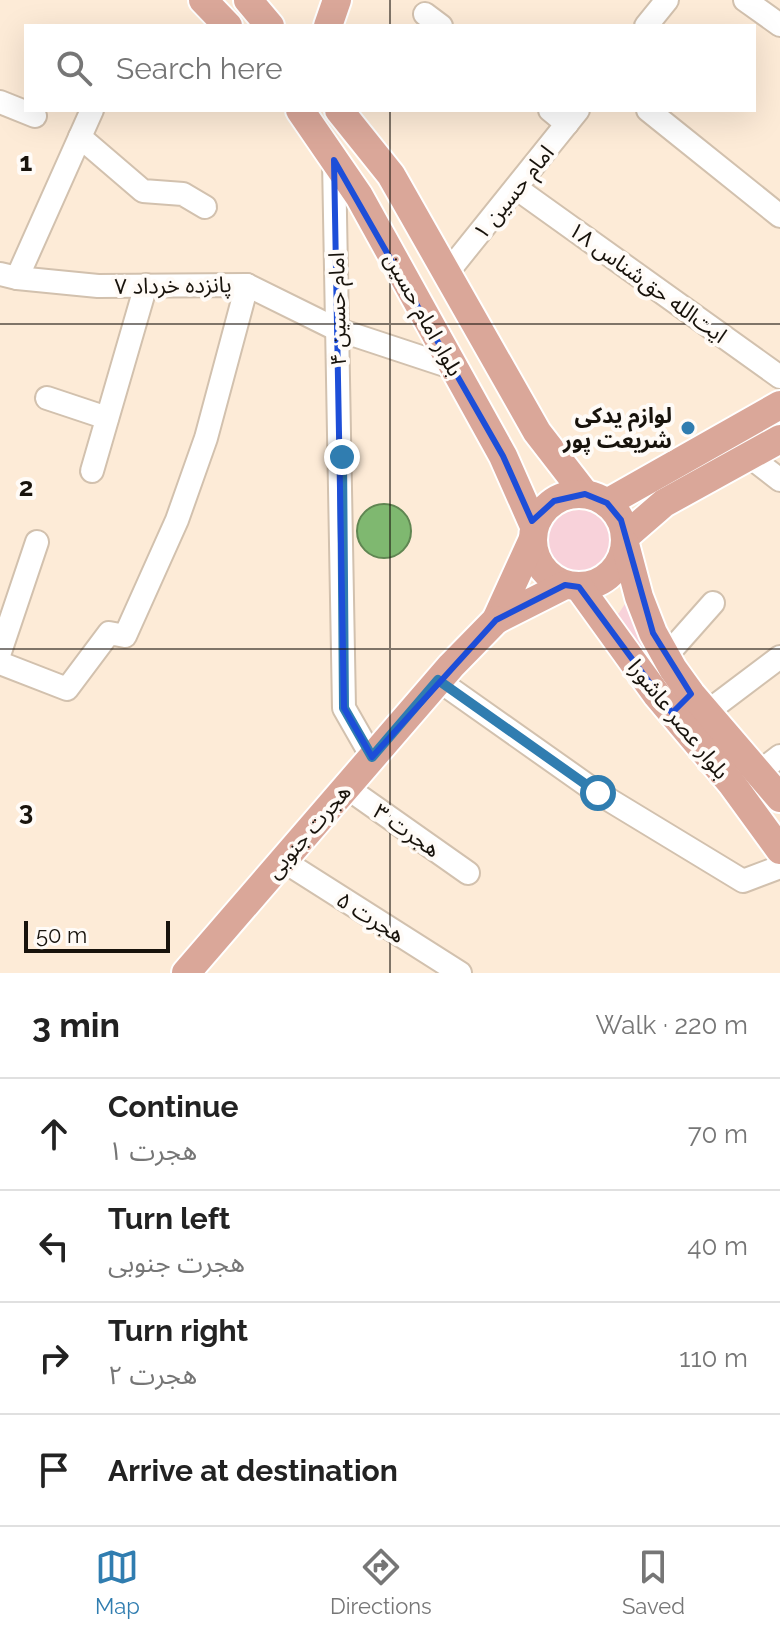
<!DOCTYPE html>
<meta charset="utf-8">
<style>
:root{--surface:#fff;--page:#f2f2f2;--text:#222;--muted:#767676;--line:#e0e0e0;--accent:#307db0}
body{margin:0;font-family:Raleway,"Noto Sans Arabic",sans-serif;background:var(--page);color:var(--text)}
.scale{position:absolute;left:24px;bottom:20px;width:146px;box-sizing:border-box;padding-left:8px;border:4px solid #18130c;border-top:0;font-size:22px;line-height:28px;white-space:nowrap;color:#18130c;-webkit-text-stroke:6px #fffbf7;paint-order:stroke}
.stop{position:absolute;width:24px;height:24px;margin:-18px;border:6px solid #307db0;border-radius:50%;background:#fff}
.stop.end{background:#307db0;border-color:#fff;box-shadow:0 2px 8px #0008}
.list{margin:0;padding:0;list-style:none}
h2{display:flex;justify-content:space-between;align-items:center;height:104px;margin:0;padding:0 32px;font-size:34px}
h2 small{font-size:26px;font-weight:400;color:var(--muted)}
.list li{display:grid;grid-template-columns:52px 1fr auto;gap:24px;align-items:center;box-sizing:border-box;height:112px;padding:0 32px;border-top:2px solid var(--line)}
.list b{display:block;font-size:30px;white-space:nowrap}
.list p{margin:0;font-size:26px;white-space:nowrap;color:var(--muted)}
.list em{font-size:26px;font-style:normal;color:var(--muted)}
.icon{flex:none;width:44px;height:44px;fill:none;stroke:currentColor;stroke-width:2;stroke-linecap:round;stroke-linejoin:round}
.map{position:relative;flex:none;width:780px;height:973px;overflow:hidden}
.search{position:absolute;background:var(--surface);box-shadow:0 8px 32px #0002;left:24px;right:24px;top:24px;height:88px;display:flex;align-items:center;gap:20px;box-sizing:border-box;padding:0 28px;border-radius:0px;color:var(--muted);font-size:30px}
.sheet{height:552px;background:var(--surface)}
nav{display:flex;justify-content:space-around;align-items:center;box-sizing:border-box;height:112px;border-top:2px solid var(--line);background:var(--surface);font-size:22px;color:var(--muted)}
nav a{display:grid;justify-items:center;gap:4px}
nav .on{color:var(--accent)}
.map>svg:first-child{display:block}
.green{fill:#f8d2da}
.water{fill:#7fb870;stroke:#608652;stroke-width:2}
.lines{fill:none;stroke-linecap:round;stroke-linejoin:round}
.minor-casing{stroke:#d2c1ae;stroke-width:26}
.major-casing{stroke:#fff;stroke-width:32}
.minor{stroke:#fff;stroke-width:22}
.major{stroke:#daa799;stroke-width:28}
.route{stroke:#307db0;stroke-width:10}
.marked{fill:none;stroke:#1d4ed8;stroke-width:6;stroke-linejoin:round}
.grid{fill:none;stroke:#18130c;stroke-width:2;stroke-opacity:0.55}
.poi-dot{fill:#307db0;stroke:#fffbf7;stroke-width:3}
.labels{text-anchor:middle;stroke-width:8;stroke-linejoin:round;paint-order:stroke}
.street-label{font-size:22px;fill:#18130c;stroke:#fffbf7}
.poi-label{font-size:22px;font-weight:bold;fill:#18130c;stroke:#fffbf7;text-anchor:end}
.grid-label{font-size:26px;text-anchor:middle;font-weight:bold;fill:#18130c;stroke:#fffbf7;stroke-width:8;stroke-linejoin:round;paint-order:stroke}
</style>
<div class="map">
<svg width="780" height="973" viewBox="0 0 780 973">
<rect width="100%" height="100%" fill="#fdebd7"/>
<g class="green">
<circle cx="579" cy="542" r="32"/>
<polygon points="627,601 669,683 662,684 607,620 619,613"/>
</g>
<circle class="water" cx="384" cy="531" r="27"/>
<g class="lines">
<defs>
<g id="minor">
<polyline points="745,0 780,25"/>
<polyline points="425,14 441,26"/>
<polyline points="646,26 667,0"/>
<polyline points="0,102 35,116"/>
<polyline points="550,110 567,124"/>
<polyline points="648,110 780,216"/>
<polyline points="80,137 143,191 183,194 205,207"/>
<polyline points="334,160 344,708 372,757"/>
<polyline points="516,188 780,377"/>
<polyline points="447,273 578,110"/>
<polyline points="0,274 17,278 98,286 247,285 336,329 454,368"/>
<polyline points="17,278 92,110"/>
<polyline points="47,398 107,418"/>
<polyline points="749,456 780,480"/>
<polyline points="92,471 146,285"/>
<polyline points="0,652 37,542"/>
<polyline points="666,656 713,603"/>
<polyline points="0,663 67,689 109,633 125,636 177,520 206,438 247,285"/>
<polyline points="438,680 598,793 743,881 780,867"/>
<polyline points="707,712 780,657"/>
<polyline points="758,773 780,756"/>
<polyline points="346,787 468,873"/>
<polyline points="282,860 460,973"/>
</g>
<g id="major">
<polyline points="203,0 228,26"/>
<polyline points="248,0 270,26"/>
<polyline points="328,26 337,0"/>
<polyline points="300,110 359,196 503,456 534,526"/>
<polyline points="339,110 391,175 537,432 585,494"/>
<circle cx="579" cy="540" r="46"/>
<polyline points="607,503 780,405"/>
<polyline points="626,536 664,503 780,439"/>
<polyline points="532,541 496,620 565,585"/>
<polyline points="625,544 639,597 653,633 673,669 691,694 780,798"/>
<polyline points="579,587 657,695 732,784 780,850"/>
<polyline points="186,973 451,666 496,620"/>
</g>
</defs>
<use href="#minor" class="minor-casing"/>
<use href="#major" class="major-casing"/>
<use href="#minor" class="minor"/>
<use href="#major" class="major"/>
</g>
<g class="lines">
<polyline class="route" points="342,457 344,708 372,757 438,680 598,793"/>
</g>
<path class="marked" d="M334 160 503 456 532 521 554 501 585 494 607 503 621 520 653 633 691 694 672 713 579 587 565 585 496 620 372 757 344 708Z"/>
<path class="grid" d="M390 0V26M390 110V973M0 324H780M0 649H780"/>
<circle class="poi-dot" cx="688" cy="428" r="8"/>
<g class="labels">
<g class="street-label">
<text transform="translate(513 192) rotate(-51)" y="8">امام حسین ۱</text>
<text transform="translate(648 282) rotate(36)" y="8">ایت‌الله حق‌شناس ۱۸</text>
<text transform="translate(173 285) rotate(-1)" y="8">پانزده خرداد ۷</text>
<text transform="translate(337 309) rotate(-91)" y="8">امام حسین ۴</text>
<text transform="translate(424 314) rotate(61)" y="8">بلوار امام حسین</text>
<text transform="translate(679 719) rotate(51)" y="8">بلوار عصر عاشورا</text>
<text transform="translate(407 830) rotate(35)" y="8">هجرت ۳</text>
<text transform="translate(308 831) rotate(-49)" y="8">هجرت جنوبی</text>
<text transform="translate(371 917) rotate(32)" y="8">هجرت ۵</text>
</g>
<g class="poi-label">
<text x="672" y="423">لوازم یدکی<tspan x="672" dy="25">شریعت پور</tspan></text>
</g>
</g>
<g class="grid-label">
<text x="26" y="171">1</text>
<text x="26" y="496">2</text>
<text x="26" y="820">3</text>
</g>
</svg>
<div class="scale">50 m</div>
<div class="stop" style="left:598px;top:793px"></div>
<div class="stop end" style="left:342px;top:457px"></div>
<div class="search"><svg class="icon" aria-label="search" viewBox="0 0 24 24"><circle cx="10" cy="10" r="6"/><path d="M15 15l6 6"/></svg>Search here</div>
</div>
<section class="sheet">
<h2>3 min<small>Walk · 220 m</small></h2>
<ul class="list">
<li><svg class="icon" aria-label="ahead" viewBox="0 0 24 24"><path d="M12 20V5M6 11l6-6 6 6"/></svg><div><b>Continue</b><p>هجرت ۱</p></div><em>70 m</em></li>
<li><svg class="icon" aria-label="left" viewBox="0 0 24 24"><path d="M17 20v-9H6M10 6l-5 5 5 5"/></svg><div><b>Turn left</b><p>هجرت جنوبی</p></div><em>40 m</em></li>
<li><svg class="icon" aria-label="right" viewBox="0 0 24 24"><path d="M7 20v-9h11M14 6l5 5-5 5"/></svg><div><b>Turn right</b><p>هجرت ۲</p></div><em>110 m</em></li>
<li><svg class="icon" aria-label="arrive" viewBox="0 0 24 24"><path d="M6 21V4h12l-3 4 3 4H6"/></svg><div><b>Arrive at destination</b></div></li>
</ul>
</section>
<nav>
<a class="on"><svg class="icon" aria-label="map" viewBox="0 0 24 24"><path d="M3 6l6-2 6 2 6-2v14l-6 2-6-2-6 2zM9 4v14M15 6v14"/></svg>Map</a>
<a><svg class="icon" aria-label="directions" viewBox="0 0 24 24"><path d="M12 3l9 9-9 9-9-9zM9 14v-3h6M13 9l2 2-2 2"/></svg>Directions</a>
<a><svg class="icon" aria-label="saved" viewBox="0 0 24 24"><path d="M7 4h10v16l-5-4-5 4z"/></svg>Saved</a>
</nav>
